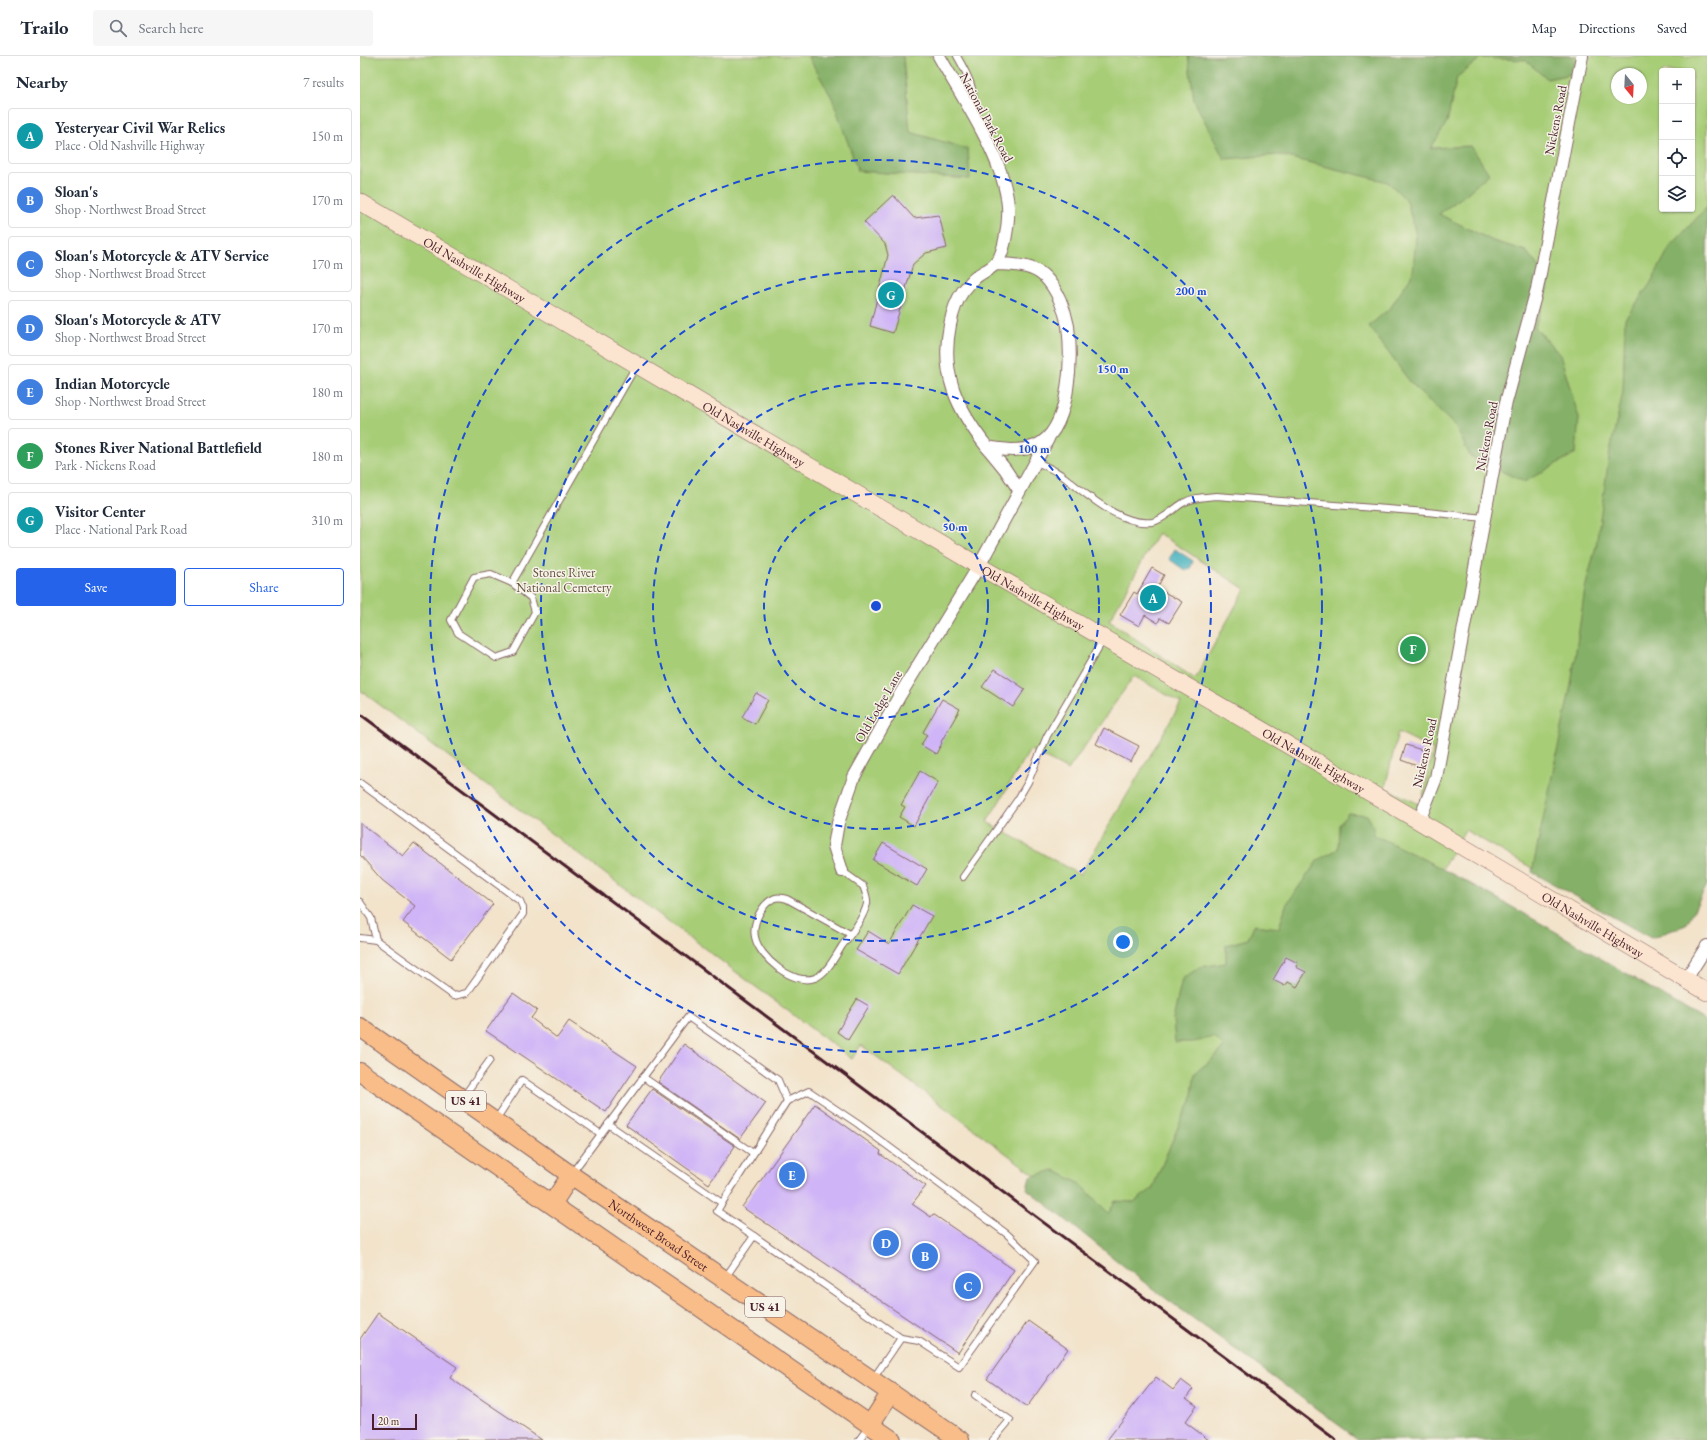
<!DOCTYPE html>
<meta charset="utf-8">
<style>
:root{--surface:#fff;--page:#f6f6f7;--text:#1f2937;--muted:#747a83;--line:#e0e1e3;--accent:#2563eb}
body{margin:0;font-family:"EB Garamond",serif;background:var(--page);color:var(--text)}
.controls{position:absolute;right:12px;top:12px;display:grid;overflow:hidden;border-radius:4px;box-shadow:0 1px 3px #0004}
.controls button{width:36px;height:36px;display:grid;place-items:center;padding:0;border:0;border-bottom:1px solid var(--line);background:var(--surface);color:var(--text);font:20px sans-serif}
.compass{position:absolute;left:1251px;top:12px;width:36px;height:36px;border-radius:50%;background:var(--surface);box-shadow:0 1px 3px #0004;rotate:162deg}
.scale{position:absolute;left:12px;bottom:10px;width:45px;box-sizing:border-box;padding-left:4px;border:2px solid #4a1f2b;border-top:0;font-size:11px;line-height:14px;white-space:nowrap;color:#4a1f2b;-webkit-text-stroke:3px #f7f3e8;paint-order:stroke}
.you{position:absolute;left:763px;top:886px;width:14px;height:14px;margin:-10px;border:3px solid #fff;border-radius:50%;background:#1a73e8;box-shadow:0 0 0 6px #1a73e833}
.badge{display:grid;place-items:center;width:26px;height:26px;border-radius:50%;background:var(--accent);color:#fff;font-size:13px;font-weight:700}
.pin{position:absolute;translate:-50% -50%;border:2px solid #fff;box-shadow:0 1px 4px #0006}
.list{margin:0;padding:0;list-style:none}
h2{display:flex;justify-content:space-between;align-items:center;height:52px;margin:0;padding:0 16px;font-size:17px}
h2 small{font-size:13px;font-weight:400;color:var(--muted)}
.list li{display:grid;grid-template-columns:26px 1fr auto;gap:12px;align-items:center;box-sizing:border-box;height:56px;margin:0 8px 8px;padding:0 8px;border:1px solid var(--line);border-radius:4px}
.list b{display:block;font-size:15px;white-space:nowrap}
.list p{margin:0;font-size:13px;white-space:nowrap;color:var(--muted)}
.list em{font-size:13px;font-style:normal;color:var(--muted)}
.actions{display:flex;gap:8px;padding:12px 16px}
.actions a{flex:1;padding:9px 0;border:1px solid var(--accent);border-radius:4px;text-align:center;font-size:14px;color:var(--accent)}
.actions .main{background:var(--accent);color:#fff}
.icon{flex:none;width:22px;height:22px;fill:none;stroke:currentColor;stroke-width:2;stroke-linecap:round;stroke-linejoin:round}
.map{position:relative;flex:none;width:1347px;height:1384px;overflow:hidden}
header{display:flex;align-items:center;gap:24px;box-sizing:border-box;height:56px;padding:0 20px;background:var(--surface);border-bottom:1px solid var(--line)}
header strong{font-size:19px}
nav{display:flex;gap:22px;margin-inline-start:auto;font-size:14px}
.search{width:280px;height:36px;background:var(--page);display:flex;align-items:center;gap:10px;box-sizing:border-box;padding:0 14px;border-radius:4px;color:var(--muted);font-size:15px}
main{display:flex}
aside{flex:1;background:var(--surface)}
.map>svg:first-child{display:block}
.green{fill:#a7cd77;stroke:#787651;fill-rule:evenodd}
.forest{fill:#85b068;stroke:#68684a}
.water{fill:#44b2c0;stroke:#476876}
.building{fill:#cfb4f7}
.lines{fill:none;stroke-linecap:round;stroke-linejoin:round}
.lane-casing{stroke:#856463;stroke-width:8}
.street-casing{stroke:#856463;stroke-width:14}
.secondary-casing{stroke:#856463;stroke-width:18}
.primary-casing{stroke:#856463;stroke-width:20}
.lane{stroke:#fff;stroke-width:6}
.street{stroke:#fff;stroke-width:12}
.secondary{stroke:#fce5d0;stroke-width:17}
.primary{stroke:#f8bd89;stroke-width:18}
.rail{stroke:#4a1f2b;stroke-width:3}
.ring{fill:none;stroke:#1d4ed8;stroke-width:2;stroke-dasharray:7 5}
.labels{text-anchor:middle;stroke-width:3;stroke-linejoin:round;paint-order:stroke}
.shield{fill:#f7f3e8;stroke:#7e5f64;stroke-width:1}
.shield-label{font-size:12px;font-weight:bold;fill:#4a1f2b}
.street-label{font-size:13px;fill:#4a1f2b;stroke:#f7f3e8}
.park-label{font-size:13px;fill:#665342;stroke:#f7f3e8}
.centre{fill:#1d4ed8;stroke:#f7f3e8;stroke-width:2}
.ring-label{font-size:12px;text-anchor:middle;font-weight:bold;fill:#1d4ed8;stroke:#f7f3e8;stroke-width:3;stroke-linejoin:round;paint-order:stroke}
</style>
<header>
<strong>Trailo</strong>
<div class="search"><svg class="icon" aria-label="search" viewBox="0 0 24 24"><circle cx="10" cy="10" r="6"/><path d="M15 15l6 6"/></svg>Search here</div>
<nav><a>Map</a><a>Directions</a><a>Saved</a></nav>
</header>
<main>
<aside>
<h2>Nearby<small>7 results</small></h2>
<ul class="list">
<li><span class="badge" style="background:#0f9aa8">A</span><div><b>Yesteryear Civil War Relics</b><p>Place · Old Nashville Highway</p></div><em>150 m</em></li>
<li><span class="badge" style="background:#3f7fe0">B</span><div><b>Sloan's</b><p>Shop · Northwest Broad Street</p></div><em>170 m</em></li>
<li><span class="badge" style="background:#3f7fe0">C</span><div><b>Sloan's Motorcycle &amp; ATV Service</b><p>Shop · Northwest Broad Street</p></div><em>170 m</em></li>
<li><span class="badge" style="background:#3f7fe0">D</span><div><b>Sloan's Motorcycle &amp; ATV</b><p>Shop · Northwest Broad Street</p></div><em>170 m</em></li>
<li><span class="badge" style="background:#3f7fe0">E</span><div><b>Indian Motorcycle</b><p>Shop · Northwest Broad Street</p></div><em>180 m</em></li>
<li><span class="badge" style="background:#2e9e5b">F</span><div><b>Stones River National Battlefield</b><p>Park · Nickens Road</p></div><em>180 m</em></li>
<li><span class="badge" style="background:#0f9aa8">G</span><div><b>Visitor Center</b><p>Place · National Park Road</p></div><em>310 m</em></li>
</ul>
<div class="actions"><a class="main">Save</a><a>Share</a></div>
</aside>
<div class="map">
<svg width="1347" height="1384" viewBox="0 0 1347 1384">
<rect width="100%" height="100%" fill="#f7f3e8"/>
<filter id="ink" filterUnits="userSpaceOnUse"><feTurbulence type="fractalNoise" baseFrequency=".025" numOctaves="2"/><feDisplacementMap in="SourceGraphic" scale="8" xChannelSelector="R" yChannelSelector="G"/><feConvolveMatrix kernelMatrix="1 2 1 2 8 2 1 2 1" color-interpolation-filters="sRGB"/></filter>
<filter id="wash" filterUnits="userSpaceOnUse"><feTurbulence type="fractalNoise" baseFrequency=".012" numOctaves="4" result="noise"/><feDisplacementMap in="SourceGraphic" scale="16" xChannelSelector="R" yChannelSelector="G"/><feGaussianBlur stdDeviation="0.9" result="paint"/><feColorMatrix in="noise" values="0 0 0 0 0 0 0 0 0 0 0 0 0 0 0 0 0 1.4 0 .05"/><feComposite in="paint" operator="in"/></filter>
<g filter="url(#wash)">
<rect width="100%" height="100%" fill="#f2e3ca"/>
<path class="green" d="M0 0H1347V195L1193 824 1105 774 833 1237 501 989 492 1003 0 634ZM1302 15H1332V153H1302ZM1257 18H1281V42H1257ZM798 477 885 533 835 623 749 565ZM774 620 821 647 720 819 627 766 670 694 708 714ZM1038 676 1073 693 1061 749 1025 732Z"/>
<g class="forest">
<polygon points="448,0 543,0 550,76 608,93 610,123 498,115 472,42"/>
<polygon points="828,0 1215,0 1212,18 1187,23 1165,4 1121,2 1097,21 1087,66 1071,92 1111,90 1129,118 1105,139 1079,158 1133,185 1166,195 1190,225 1175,271 1200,299 1219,362 1216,397 1164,426 1110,400 1096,371 1050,326 1009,270 1031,251 1053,217 1056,179 1047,145 1028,126 919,99 864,103 834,44"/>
<polygon points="1347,151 1347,829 1326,869 1291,882 1172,816 1211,629 1225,533 1236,490 1250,395 1263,336 1265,263 1290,228 1310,191"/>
<path d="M988 757 1007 759 1014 771V779C1129 833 1238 901 1347 966V1384H999L785 1227 667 1133 670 1121 694 1114 721 1128 748 1158 755 1145 774 1146 792 1133 821 1064 831 1045 835 1017 856 1000 864 991 854 981 834 986H815L813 964 822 923 840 911 866 907V889L888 883 894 869 919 872 926 849 958 804 978 793 979 769Z"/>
</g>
<polygon class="water" points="815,493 833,505 830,513 828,512 826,515 809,503"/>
<g id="blocks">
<g class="building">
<polygon points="533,139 554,162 579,159 587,192 566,197 553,208 533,277 510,270 528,199 525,188 504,166"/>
<polygon points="792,512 804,519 797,532 822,546 809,567 800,562 798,567 785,559 779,570 760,559 774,536 777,538"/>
<polygon points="635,613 665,633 653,651 622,631"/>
<polygon points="396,637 408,644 395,668 382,661"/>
<polygon points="582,643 600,653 581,686 582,687 576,698 561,689 567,679 563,676"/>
<polygon points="744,672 779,690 771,706 736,688"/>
<polygon points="1046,689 1065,695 1060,711 1041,704"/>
<polygon points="560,715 578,726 554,770 539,761 545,751 541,749"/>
<polygon points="0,767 43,800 54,787 133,848 91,903 43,866 55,850 22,824 0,799"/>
<polygon points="523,787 567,813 557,830 513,804"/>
<polygon points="552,849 572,860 538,918 496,894 508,875 529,888"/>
<polygon points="926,901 938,907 936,911 946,916 937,931 928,926 925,930 913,924"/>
<polygon points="153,937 177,954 171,962 197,982 209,965 277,1010 246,1056 126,975"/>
<polygon points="497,943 509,950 488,984 477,976"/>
<polygon points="324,988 406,1047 380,1083 298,1026"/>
<polygon points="292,1033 375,1090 349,1128 266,1069"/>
<polygon points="455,1048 521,1095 520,1098 566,1130 552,1148 571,1161 573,1158 654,1214 598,1297 382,1151"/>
<polygon points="18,1257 97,1311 90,1322 182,1384 0,1384 0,1283"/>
<polygon points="668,1265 708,1293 667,1351 627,1323"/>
<polygon points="796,1321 813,1334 821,1324 833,1333 826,1342 837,1350 825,1366 849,1384 747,1384"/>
</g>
</g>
</g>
<g filter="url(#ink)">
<use href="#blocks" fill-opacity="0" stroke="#856463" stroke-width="1"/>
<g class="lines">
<defs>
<g id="lane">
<path d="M597 0C609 21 615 32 614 56"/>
<path d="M675 405C683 409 692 413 700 418 725 436 759 470 792 466 804 464 814 452 823 447 833 441 845 441 856 440L1067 456 1124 462"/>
<polygon points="131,518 152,527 171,542 175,556 153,596 136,602 98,577 91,564 114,521"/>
<polyline points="152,527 276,310"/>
<polyline points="0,727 160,845 163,852 163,858 107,937 94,940 16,884"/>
<path d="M482 815 503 830C505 835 508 843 507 848 503 863 491 878 482 890 475 901 467 917 455 922 433 930 399 901 395 881 392 867 402 847 415 842 418 841 424 842 427 843L490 878"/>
<polyline points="603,821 658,743 668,726 687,680 743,584"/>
<polyline points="0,846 11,862 16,884 0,882"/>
<polyline points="283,1021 393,1097"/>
<polyline points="103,1041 130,1004"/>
<polyline points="427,1045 449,1035 498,1068 647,1178 675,1205 599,1311 559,1285 541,1282"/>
<polyline points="135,1065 162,1024 241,1078"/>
<polyline points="248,1068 362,1147 357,1155 394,1180 365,1222"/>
<polyline points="212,1117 328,961 418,1024 427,1045 362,1147"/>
<polyline points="394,1180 541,1282 513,1323"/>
<polyline points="615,1339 650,1364 633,1384"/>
<polyline points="499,1384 509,1370"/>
</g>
<g id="street">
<path d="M579 0C603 43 644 101 648 150 649 164 645 199 635 208 630 214 621 216 615 222 611 225 607 231 603 235 596 245 592 258 590 269 580 318 597 353 627 391 643 394 659 396 675 390 711 376 712 302 708 270 705 254 697 233 685 221 672 208 653 209 636 208"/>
<polyline points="627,391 645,413 659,434"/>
<polyline points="1059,765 1076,722 1145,350 1177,233 1222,0"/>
<polyline points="482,815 474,790 478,767 494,721 540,639 619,510 688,383"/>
<polyline points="1326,923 1347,890"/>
</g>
<g id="secondary">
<path id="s1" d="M0 146 619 510 1059 765 1347 936"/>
</g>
<g id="primary">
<path id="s2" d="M0 971 211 1119 600 1384"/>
<polyline points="0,1016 532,1384"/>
<polyline points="192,1148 211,1119"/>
<polyline points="510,1369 531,1336"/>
</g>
</defs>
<use href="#lane" class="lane-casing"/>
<use href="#street" class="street-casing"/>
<use href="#secondary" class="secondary-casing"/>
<use href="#primary" class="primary-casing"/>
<use href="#lane" class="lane"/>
<use href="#street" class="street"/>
<use href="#secondary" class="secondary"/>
<use href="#primary" class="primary"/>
<polyline class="rail" points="0,658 976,1384"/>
</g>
</g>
<g class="ring">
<circle cx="516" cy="550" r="112"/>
<circle cx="516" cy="550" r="223"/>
<circle cx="516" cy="550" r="335"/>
<circle cx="516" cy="550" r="446"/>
</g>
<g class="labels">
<g class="shield">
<rect x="86" y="1035" width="40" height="20" rx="3"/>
<rect x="385" y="1241" width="40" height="20" rx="3"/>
</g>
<g class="shield-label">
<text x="106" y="1049">US 41</text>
<text x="405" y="1255">US 41</text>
</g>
<g class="street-label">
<text transform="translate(627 61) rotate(62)" y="5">National Park Road</text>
<text transform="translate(1195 64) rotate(-79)" y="5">Nickens Road</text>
<text dy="5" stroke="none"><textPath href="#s1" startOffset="133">Old Nashville Highway</textPath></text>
<text dy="5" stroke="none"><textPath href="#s1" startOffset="457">Old Nashville Highway</textPath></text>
<text transform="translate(1126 380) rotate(-79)" y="5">Nickens Road</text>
<text dy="5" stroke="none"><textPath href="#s1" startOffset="781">Old Nashville Highway</textPath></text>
<text transform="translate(518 650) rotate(-60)" y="5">Old Lodge Lane</text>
<text transform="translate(1064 697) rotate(-77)" y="5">Nickens Road</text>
<text dy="5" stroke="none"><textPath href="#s1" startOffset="1105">Old Nashville Highway</textPath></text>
<text dy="5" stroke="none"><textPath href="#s1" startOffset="1429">Old Nashville Highway</textPath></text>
<text dy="5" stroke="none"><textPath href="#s2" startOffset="364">Northwest Broad Street</textPath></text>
</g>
<g class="park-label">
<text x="204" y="521">Stones River<tspan x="204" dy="15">National Cemetery</tspan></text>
</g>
</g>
<circle cx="516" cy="550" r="6" class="centre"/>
<g class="ring-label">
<text x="831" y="239">200 m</text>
<text x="753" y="317">150 m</text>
<text x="674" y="397">100 m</text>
<text x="595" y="475">50 m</text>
</g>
</svg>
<div class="controls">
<button>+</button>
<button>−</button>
<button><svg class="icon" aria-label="locate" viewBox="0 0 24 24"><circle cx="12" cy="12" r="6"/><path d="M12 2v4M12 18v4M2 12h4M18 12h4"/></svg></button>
<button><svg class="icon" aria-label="layers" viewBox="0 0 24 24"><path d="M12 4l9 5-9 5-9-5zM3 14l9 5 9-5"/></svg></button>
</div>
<svg class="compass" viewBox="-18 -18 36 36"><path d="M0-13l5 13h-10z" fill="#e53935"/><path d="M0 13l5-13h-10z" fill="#747a83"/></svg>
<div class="scale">20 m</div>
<div class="you"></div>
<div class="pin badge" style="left:793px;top:542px;background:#0f9aa8">A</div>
<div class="pin badge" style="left:565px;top:1200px;background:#3f7fe0">B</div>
<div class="pin badge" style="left:608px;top:1230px;background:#3f7fe0">C</div>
<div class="pin badge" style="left:526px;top:1187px;background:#3f7fe0">D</div>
<div class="pin badge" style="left:432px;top:1119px;background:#3f7fe0">E</div>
<div class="pin badge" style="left:1053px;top:593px;background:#2e9e5b">F</div>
<div class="pin badge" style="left:531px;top:239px;background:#0f9aa8">G</div>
</div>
</main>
